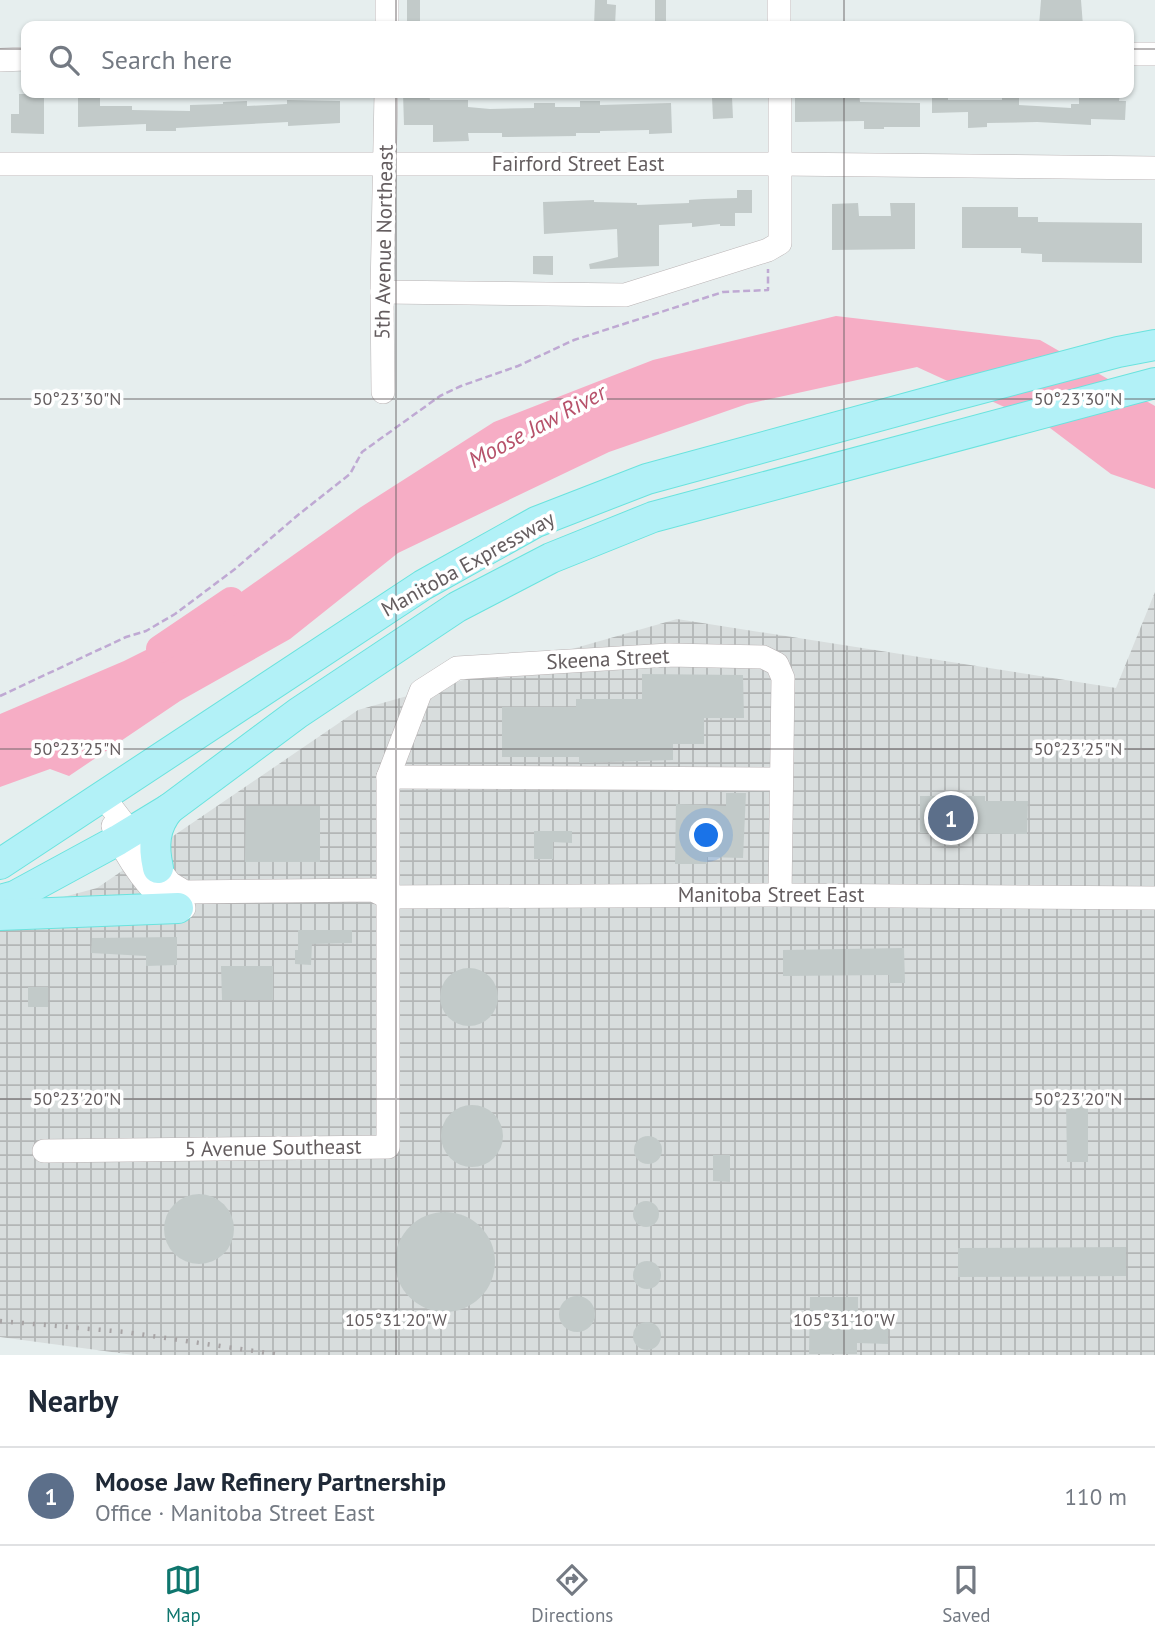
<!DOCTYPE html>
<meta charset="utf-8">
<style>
:root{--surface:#fff;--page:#f6f6f7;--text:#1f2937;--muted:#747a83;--line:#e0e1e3;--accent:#0f766e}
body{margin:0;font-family:"PT Sans",sans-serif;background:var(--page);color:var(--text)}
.you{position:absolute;left:707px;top:836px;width:24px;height:24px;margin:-18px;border:5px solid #fff;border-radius:50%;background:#1a73e8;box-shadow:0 0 0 10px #1a73e833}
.badge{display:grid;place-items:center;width:46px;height:46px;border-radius:50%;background:var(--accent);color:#fff;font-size:23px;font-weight:700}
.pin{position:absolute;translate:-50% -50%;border:4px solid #fff;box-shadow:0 2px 7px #0006}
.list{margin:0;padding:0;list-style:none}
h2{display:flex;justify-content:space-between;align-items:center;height:91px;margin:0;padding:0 28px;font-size:30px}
h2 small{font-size:23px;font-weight:400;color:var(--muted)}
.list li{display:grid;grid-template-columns:46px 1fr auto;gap:21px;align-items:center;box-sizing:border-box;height:98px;padding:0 28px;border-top:2px solid var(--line)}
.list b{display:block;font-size:26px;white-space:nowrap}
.list p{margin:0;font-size:23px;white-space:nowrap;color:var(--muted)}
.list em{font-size:23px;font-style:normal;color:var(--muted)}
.icon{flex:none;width:38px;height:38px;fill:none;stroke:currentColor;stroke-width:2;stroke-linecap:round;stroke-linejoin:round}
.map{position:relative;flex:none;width:1155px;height:1355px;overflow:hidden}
.search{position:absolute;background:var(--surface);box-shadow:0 2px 5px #0004;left:21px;right:21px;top:21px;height:77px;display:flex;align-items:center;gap:18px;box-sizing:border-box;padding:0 24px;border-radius:14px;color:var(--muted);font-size:26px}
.sheet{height:189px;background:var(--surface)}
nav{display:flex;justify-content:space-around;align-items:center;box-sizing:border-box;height:98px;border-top:2px solid var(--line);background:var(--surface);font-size:19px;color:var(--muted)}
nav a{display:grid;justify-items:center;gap:4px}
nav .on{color:var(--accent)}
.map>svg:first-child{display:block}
.industrial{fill:url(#industrial-grid)}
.water{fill:#f6adc5}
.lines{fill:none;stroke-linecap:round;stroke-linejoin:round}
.river{stroke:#f6adc5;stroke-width:28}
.building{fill:#c2cac9}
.minor-casing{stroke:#b9b3b4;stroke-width:24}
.major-casing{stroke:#6ae3de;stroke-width:32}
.path{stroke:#bfa9d3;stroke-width:2.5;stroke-dasharray:7 3.5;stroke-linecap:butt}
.minor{stroke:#fff;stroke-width:23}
.major{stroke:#b2f1f7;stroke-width:30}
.rail{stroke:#a7a4a5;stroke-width:4.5;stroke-dasharray:2 9;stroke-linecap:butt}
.ticks{fill:none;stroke:#645d5f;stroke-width:2;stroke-opacity:0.45}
.labels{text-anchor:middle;stroke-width:7;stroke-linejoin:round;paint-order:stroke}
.street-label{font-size:21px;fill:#645d5f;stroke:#fff}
.water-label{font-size:23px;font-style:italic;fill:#b7526b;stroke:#fff}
.ticks-label{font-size:18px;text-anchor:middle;fill:#645d5f;stroke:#fff;stroke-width:7;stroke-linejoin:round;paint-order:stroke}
</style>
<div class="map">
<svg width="1155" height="1355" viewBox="0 0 1155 1355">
<defs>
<pattern id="industrial-grid" width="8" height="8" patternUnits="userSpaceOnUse" patternTransform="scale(1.75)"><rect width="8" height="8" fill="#d8dddd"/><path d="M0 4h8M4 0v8" fill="none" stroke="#b3b6b6"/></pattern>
</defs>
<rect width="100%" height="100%" fill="#e6eeee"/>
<polygon class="industrial" points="1155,592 1155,1355 134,1355 0,1337 0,914 97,888 358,710 677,619 1116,688"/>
<polygon class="water" points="836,316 1040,340 1155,406 1155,489 1111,474 1050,428 917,367 747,404 609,452 398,553 290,639 180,701 69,776 50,769 0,787 0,714 124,661 192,627 361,507 494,422 653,360"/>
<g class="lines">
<polyline class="river" points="160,649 231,601"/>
</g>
<g class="building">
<rect x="407" y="0" width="13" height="26"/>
<polygon points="595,0 607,0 607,4 616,5 615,26 594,26"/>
<rect x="655" y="0" width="11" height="26"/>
<polygon points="1041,0 1081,0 1083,26 1039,26"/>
<polygon points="78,93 100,93 100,106 132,106 132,110 190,111 190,105 223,104 223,102 247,101 247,106 287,104 287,100 340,101 340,123 288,126 288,122 176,128 176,131 146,131 146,124 78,127"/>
<polygon points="403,93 429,93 430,100 468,100 468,107 490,109 534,108 534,103 555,103 555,107 580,107 580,101 600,101 600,105 671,103 672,133 649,134 649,130 600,131 600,133 576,133 576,136 502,137 502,133 468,133 469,141 433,142 433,125 404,125"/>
<polygon points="795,93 859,93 860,102 920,103 920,127 884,127 884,129 864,129 864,121 795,122"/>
<polygon points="1099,93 1120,93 1119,101 1126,101 1125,120 1091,119 1091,125 1037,122 987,123 987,127 968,128 968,112 932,113 932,97 948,96 948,100 1002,100 1002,97 1019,97 1019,105 1071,108 1071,104 1079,104 1079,97 1099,98"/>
<polygon points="19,94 44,94 44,134 11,133 11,114 19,114"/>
<polygon points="712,97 732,97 733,118 713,119"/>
<polygon points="737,190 752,190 752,213 735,213 735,226 720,226 720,224 692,227 692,223 659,225 659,266 590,269 589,264 618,257 617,229 544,234 543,202 594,200 594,202 637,203 637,205 689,203 689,200 704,199 737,198"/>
<polygon points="858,203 859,216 891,216 890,203 915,203 915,249 832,250 832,204"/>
<polygon points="962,207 1018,207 1018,217 1038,217 1038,222 1142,223 1142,263 1042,262 1042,254 1021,253 1021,248 962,248"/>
<polygon points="533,256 553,256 553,275 533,274"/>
<polygon points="642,674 743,675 744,718 704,718 704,744 673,744 673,760 579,763 579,757 502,757 502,707 576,707 576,699 642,699"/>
<polygon points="726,793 746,793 743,858 707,857 707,864 675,864 676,804 726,806"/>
<polygon points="920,796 985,796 985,801 1028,801 1027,834 920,833"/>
<polygon points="246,806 320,806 320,862 245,862"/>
<polygon points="534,831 572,831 572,843 553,842 553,859 534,859"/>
<polygon points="298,930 352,930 352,943 312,944 311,965 295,964 295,950 298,950"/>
<polygon points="177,937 177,965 146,966 146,956 91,953 92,938"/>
<polygon points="904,948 905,983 889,983 889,975 783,976 783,950"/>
<polygon points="221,966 273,966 273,1000 222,1000"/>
<circle cx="469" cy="997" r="29"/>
<rect x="28" y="987" width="20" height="20"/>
<polygon points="1088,1101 1088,1162 1067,1162 1066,1102"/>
<circle cx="472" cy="1136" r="31"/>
<circle cx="648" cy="1150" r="14"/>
<polygon points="713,1155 730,1155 730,1182 713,1181"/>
<circle cx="199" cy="1229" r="35"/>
<circle cx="646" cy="1214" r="13"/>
<circle cx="445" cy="1262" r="50"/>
<polygon points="1126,1247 1126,1276 958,1277 958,1248"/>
<circle cx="647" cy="1275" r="14"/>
<circle cx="577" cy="1314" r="18"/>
<polygon points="810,1297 858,1297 858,1311 888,1312 888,1344 857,1343 857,1354 809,1354"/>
<circle cx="647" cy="1336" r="14"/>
</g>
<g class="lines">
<defs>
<g id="minor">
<polyline points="387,0 387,26"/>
<polyline points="779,0 779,26"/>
<polyline points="1129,54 1155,54"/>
<polyline points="0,60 26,59"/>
<polyline points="0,164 780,164 1155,168"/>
<polyline points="382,292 625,295 768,250 780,243 780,93"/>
<polyline points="383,392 382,292 386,93"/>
<polyline points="388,777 780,779"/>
<polyline points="102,795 158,868 170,883 185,892 373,890 387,897 780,895 1155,898"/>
<path d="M113 826C122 850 155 907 184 908"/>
<polyline points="44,1151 388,1147 388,777 421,691 457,668 669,655 763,657 777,664 783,678 780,895"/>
</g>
<g id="major">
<polyline points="0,864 423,585 536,522 647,479 948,397 1118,352 1155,345"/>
<path d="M158 868C153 846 154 827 169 809"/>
<polyline points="0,900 15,896 118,840 169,809 298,713 457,607 551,558 653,517 1155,383"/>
<polyline points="0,915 178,908"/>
</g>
</defs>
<use href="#minor" class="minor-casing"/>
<use href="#major" class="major-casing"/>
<polyline class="path" points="0,696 126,637 146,631 175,614 235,569 298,515 350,474 362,452 440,396 461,386 518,366 574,340 723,292 768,290 768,269"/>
<use href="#minor" class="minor"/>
<use href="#major" class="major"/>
<polyline class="rail" points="0,1321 125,1332 281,1355"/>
</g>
<path class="ticks" d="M396 0V26M844 0V26M0 49H26M1129 49H1155M396 93V1355M844 93V1355M0 399H1155M0 749H1155M0 1099H1155"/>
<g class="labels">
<g class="street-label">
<text x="578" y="171">Fairford Street East</text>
<text transform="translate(384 242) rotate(-89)" y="7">5th Avenue Northeast</text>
<text transform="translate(468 564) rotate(-29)" y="7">Manitoba Expressway</text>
<text transform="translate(608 659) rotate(-3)" y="7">Skeena Street</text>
<text x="771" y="902">Manitoba Street East</text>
<text transform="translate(273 1148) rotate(-1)" y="7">5 Avenue Southeast</text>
</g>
<g class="water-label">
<text transform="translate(537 426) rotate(-28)" y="8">Moose Jaw River</text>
</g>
</g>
<g class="ticks-label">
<text x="77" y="405">50°23'30"N</text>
<text x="1078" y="405">50°23'30"N</text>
<text x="77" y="755">50°23'25"N</text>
<text x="1078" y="755">50°23'25"N</text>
<text x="77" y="1105">50°23'20"N</text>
<text x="1078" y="1105">50°23'20"N</text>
<text x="396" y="1326">105°31'20"W</text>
<text x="844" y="1326">105°31'10"W</text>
</g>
</svg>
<div class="you"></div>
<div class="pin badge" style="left:951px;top:818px;background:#5c6f8a">1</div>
<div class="search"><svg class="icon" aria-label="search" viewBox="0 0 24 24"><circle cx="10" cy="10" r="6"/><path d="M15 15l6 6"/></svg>Search here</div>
</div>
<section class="sheet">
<h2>Nearby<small></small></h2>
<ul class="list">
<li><span class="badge" style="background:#5c6f8a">1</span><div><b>Moose Jaw Refinery Partnership</b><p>Office · Manitoba Street East</p></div><em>110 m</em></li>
</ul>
</section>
<nav>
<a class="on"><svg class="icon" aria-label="map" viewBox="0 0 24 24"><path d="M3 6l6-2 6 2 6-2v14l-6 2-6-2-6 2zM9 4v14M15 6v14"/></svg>Map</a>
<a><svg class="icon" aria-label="directions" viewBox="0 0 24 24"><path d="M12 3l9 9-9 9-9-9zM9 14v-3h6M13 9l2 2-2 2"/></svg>Directions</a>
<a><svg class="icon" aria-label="saved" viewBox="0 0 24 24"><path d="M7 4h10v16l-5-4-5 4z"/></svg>Saved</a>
</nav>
